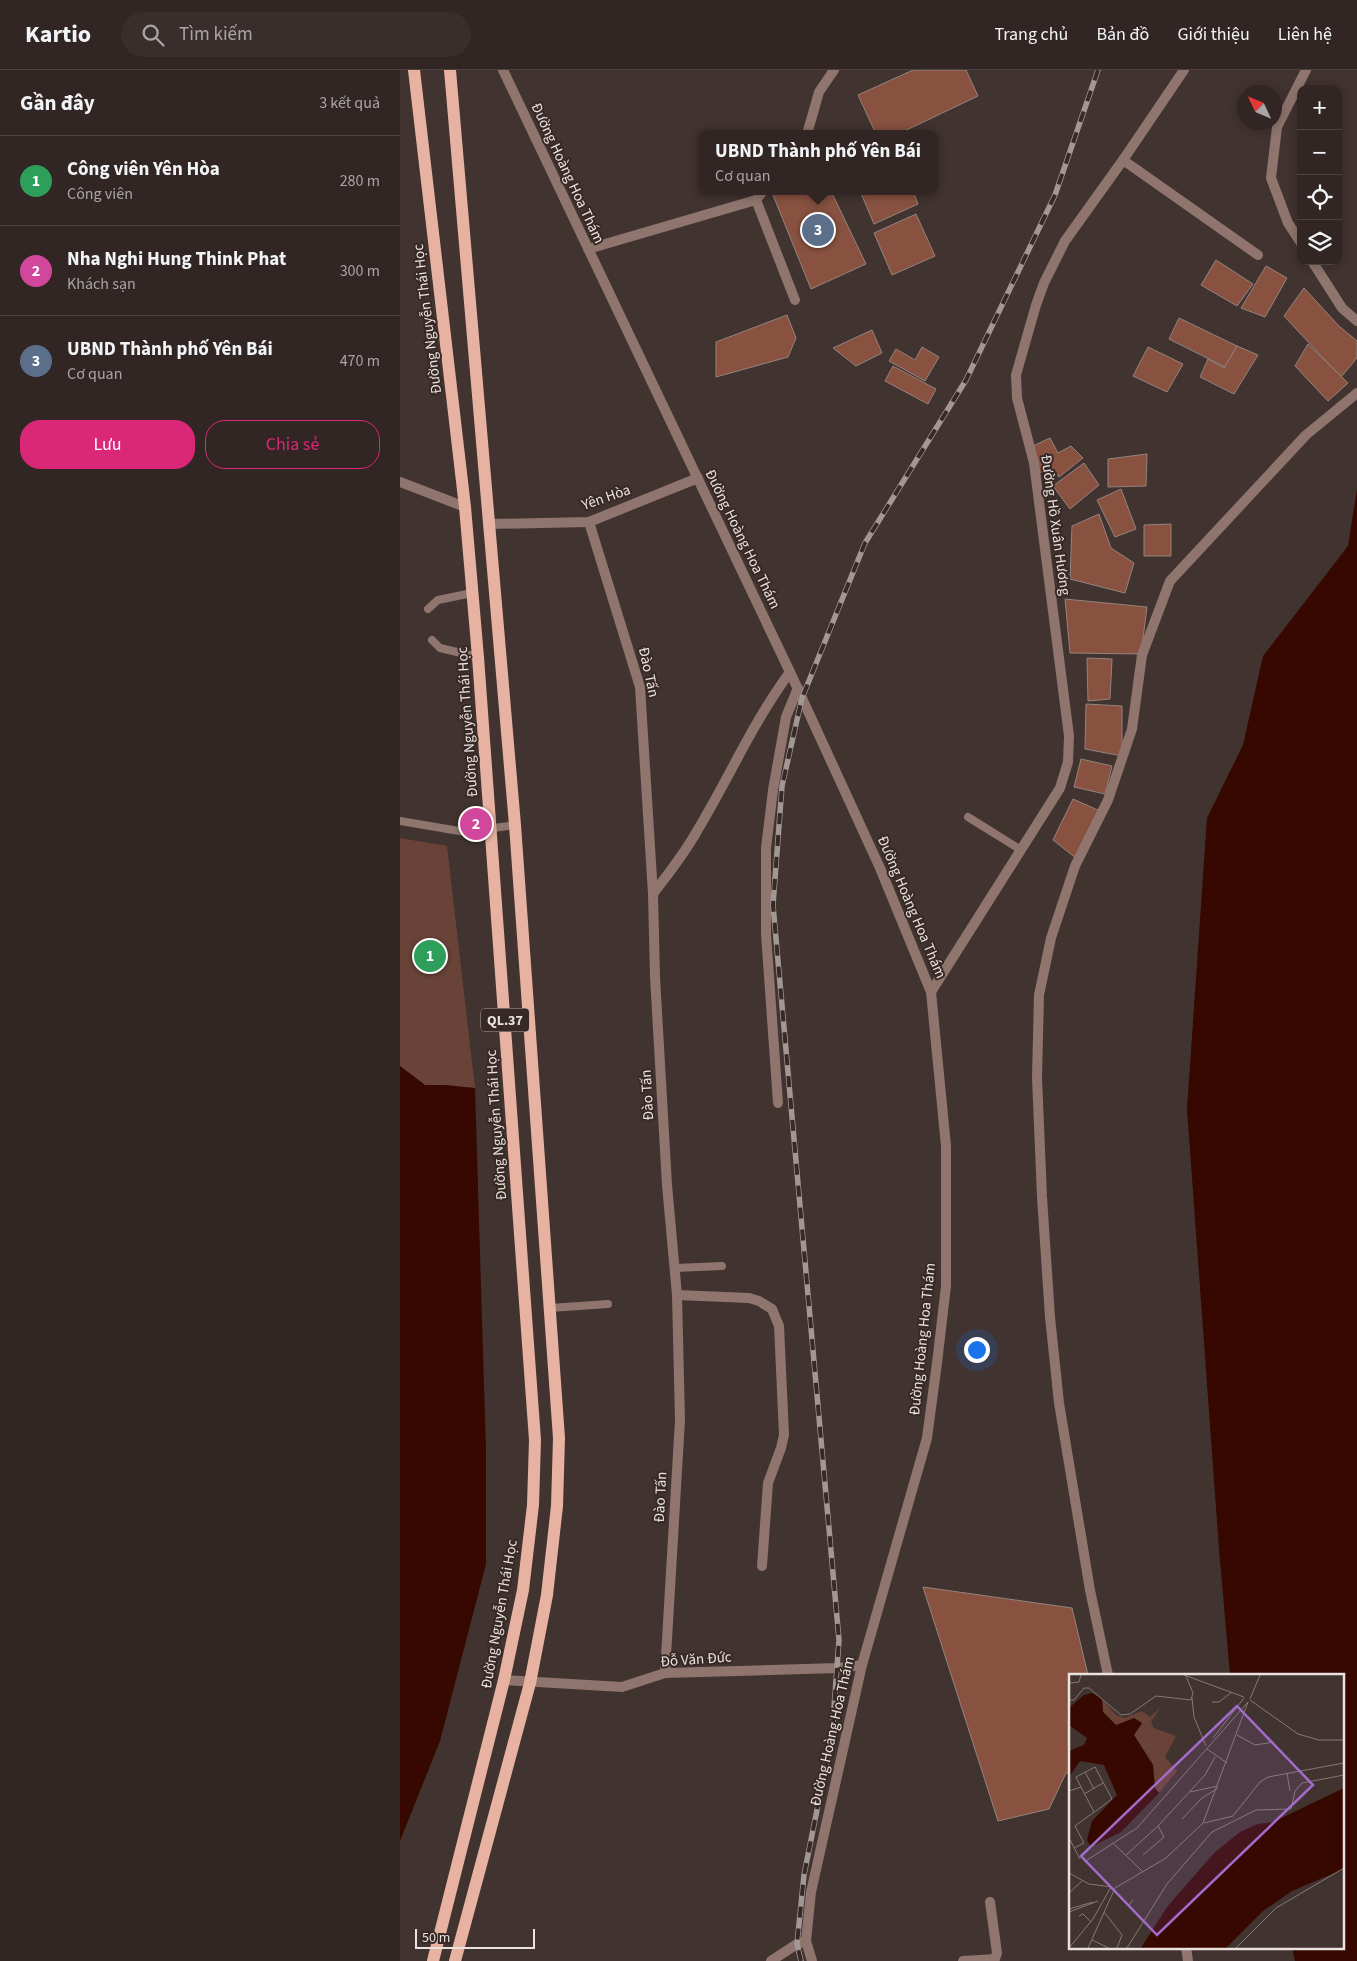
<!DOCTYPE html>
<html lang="vi">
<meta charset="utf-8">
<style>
:root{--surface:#312623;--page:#392e2b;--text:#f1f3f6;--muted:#a8a5a6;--line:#4c4341;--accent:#db2777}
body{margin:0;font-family:"Source Sans 3",sans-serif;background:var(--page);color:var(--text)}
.controls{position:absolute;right:15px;top:15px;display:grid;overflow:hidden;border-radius:10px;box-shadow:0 2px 12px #0003}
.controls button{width:45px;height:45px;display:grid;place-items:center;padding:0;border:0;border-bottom:1px solid var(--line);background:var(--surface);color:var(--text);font:25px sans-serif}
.compass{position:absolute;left:837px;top:15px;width:45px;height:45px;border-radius:50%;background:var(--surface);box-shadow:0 2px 12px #0003;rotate:314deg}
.scale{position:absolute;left:15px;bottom:12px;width:120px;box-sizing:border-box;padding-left:5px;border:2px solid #ebe2df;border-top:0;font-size:14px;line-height:18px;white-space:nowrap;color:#ebe2df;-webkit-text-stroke:4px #372925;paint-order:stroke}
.you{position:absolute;left:576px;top:1279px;width:18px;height:18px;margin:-12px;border:4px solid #fff;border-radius:50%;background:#1a73e8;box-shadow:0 0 0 8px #1a73e833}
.badge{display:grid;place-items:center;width:32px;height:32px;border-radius:50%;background:var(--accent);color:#fff;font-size:16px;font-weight:700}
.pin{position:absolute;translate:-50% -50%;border:2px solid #fff;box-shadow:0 1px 5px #0006}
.popup{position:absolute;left:298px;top:60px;width:240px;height:65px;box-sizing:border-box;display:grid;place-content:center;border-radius:10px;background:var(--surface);filter:drop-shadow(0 1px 4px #0005);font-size:16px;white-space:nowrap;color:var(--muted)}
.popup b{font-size:19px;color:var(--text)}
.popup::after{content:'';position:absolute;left:50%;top:100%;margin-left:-10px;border:10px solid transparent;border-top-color:var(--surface)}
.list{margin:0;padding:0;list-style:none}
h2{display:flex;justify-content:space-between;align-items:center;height:65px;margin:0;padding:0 20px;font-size:21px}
h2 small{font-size:16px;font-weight:400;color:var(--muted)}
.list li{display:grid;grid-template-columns:32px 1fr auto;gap:15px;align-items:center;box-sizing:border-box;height:90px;padding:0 20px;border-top:1px solid var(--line)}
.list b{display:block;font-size:19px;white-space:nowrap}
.list p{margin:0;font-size:16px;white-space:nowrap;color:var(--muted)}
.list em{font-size:16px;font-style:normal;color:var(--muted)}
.actions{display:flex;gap:10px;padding:15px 20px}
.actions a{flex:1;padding:11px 0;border:1px solid var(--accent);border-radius:20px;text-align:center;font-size:18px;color:var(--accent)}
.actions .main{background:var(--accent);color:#fff}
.icon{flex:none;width:28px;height:28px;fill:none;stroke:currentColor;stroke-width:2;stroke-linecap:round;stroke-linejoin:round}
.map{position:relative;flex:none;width:957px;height:1891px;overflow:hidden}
header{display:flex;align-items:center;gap:30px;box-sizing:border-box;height:70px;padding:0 25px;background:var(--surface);border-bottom:1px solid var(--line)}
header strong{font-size:24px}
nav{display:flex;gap:28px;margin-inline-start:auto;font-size:18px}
.search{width:350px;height:45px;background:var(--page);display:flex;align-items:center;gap:12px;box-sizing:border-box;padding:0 18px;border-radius:28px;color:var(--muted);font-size:19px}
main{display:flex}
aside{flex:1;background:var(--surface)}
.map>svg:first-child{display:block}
.green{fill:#694338}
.water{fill:#370800}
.building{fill:#885140;stroke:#94847f}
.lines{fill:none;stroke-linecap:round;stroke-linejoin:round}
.service{stroke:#8f756d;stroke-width:8}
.minor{stroke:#8f756d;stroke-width:10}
.tertiary{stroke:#8f756d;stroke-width:10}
.primary{stroke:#e7b2a1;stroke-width:12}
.rail-casing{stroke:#a29794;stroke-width:5.5}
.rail{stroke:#372925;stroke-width:4;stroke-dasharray:11;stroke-linecap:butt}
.labels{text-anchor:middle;stroke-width:4;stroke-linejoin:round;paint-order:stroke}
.shield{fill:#372925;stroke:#b5aaa7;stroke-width:1}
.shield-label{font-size:14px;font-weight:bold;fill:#ebe2df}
.street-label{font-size:15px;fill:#ebe2df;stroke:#372925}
.inset-road{fill:none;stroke:#857975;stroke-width:1}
.view{fill:#a26cca;fill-opacity:0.15;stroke:#a26cca;stroke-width:2.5}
.inset-edge{fill:none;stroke:#ebe2df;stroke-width:2.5}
</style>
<header>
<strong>Kartio</strong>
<div class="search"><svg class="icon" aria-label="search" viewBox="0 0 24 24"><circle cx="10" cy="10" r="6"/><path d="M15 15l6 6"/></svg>Tìm kiếm</div>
<nav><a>Trang chủ</a><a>Bản đồ</a><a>Giới thiệu</a><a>Liên hệ</a></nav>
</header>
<main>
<aside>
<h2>Gần đây<small>3 kết quả</small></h2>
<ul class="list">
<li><span class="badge" style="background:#2e9e5b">1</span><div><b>Công viên Yên Hòa</b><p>Công viên</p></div><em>280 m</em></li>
<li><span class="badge" style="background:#d1479c">2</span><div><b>Nha Nghi Hung Think Phat</b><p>Khách sạn</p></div><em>300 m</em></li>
<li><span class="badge" style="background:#5c6f8a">3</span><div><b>UBND Thành phố Yên Bái</b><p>Cơ quan</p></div><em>470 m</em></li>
</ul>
<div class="actions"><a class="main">Lưu</a><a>Chia sẻ</a></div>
</aside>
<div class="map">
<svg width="957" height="1891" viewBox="0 0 957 1891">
<rect width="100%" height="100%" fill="#41332f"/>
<polygon class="green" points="0,768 47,776 75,1018 25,1015 0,996"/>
<g class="water">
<polygon points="957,419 957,1891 895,1891 892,1877 943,1877 943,1605 830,1605 819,1479 787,1039 807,748 843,675 863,586 948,476"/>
<polygon points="0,996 25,1015 46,1015 75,1018 86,1381 86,1494 40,1671 0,1771"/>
</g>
<g class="building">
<polygon points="513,0 566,0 578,26 498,64 476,64 458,25"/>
<polygon points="382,121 431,121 466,194 411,219 373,125"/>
<polygon points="460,121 513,121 518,134 474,154"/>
<polygon points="516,144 535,186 492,205 474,163"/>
<polygon points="816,190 853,214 837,236 801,215"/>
<polygon points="866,196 887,208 865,247 841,238"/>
<polygon points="904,218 939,256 957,271 957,288 941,307 884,246"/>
<polygon points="387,245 396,268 388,287 316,307 316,272"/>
<polygon points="779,248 837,276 825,297 769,269"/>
<polygon points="472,260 482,283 456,296 433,278"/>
<polygon points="908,274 948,313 928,331 895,296"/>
<polygon points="837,276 858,285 834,324 800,307 808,289 824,298"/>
<polygon points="522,277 539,287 525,311 489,291 496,279 515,290"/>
<polygon points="748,277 783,294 767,322 733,306"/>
<polygon points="493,296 536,319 528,334 485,311"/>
<polygon points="650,368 658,383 671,376 683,388 659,407 652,398 639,403 633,376"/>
<polygon points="747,384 746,416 708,417 708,389"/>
<polygon points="684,393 699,415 670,439 653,416"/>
<polygon points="721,419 736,459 715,467 697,430"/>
<polygon points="699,444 711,478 734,493 725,523 670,509 672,456"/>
<polygon points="771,454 771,486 744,486 744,455"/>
<polygon points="665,529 747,537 741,584 670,583"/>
<polygon points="687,588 712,589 710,629 688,631"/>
<polygon points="686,634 722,636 722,686 685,679"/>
<polygon points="681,689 712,696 705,724 674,717"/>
<polygon points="673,729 700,741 677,789 653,770"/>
<polygon points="523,1517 672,1538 688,1605 671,1605 671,1703 666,1703 649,1739 598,1751"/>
</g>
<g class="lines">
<g class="service">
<polyline points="28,539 38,530 72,523"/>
<polyline points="32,570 40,578 78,587"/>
<polyline points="568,747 621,780"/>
<polyline points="0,751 65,762 115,755"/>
<polyline points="275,1198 322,1196"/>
<polyline points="150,1238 208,1234"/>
</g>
<g class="minor">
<polyline points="407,64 419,22 434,0"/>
<polyline points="723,90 858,185"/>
<polyline points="356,130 395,230"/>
<polyline points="901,173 888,153 871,108 877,57 906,0"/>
<polyline points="188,179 356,130 363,121"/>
<polyline points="912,191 942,238 957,251"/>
<polyline points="0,412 65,437"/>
<polyline points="189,452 240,617 253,824 255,907 267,1115 277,1225 280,1350 265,1603"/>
<polyline points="90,454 189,452 298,408"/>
<path d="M253 824C268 804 285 783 297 761 329 708 353 652 390 602"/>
<polyline points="531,922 660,718 668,692 669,666 634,393 617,328 616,305 636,235 644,213 665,171 723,90 784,0"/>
<polyline points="378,1033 366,864 366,778 373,720 386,647 398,618"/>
<polyline points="277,1225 349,1228 359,1231 372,1239 379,1256 384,1365 381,1378 368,1413 362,1496"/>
<polyline points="708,1605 690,1520 659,1333 650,1247 642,1127 637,1008 639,925 651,868 675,796 708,730 732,659 742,585 770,511 906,365 957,323"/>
<polyline points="104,1610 222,1617 265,1603 438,1598 462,1595"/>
<polyline points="786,1877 788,1891"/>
<polyline points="563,1891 595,1889 597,1883 590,1832"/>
</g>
<g class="tertiary">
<polyline points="103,0 390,602 480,798 531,922 546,1076 546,1216 537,1293 527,1368 462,1595 411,1822 406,1871 412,1891"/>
<polyline points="371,1891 397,1874 406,1871"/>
</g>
<g class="primary">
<polyline points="14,0 65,437 78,587 135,1370 133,1435 123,1520 104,1610 33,1891"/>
<polyline points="50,0 115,755 159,1368 157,1436 147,1525 130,1613 55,1891"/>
</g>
<defs>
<polyline id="rail" points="401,1891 397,1874 404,1805 432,1665 439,1570 373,835 382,716 402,628 465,473 566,310 655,125 698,0"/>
</defs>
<use href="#rail" class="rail-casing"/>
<use href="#rail" class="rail"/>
</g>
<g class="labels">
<rect class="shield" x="81" y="938.5" width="48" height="23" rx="4"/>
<g class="shield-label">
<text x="105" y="955">QL.37</text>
</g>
<g class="street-label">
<text transform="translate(168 103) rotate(65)" y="5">Đường Hoàng Hoa Thám</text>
<text transform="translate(27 249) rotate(-97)" y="5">Đường Nguyễn Thái Học</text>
<text transform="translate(206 427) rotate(-19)" y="5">Yên Hòa</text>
<text transform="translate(656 455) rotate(82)" y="5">Đường Hồ Xuân Hương</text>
<text transform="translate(343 469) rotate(64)" y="5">Đường Hoàng Hoa Thám</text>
<text transform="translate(249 602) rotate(78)" y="5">Đào Tấn</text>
<text transform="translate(67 652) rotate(-94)" y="5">Đường Nguyễn Thái Học</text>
<text transform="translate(512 837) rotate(67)" y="5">Đường Hoàng Hoa Thám</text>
<text transform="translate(247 1025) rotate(-93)" y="5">Đào Tấn</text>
<text transform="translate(96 1055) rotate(-94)" y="5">Đường Nguyễn Thái Học</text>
<text transform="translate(522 1269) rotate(-84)" y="5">Đường Hoàng Hoa Thám</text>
<text transform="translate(260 1427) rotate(-87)" y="5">Đào Tấn</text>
<text transform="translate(99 1544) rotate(-80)" y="5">Đường Nguyễn Thái Học</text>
<text transform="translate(296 1589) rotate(-4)" y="5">Đỗ Văn Đức</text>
<text transform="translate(432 1661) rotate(-77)" y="5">Đường Hoàng Hoa Thám</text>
</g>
</g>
<g transform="translate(669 1604)">
<rect width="275" height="275" fill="#41332f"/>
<path d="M33 25 47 41 56 44 73 37 81 43 91 34 82 48 85 54 107 62 96 83 108 97 90 119 86 115 84 91 65 61 73 50 47 51 34 38Z" fill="#694338"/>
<path d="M23 19 33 25 34 38 47 51 65 44 73 49 65 61 84 91 86 114 90 119 52 158 22 173 18 166 23 147 48 121 35 91 11 87 0 103V77L15 71 18 64 0 51V34L15 21ZM275 114V195L223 217 194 237 157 274H72L98 233 145 179 171 158 189 150 204 148Z" fill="#370800"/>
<path class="inset-road" d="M115 1 175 23M0 9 10 8 12 1M123 24 125 43 137 72M181 25 191 1M0 26H5L15 14H20L52 41 61 40 87 22 122 26 124 19 117 2M181 26 229 60 250 66H275M143 28H150L163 18M168 61 186 71 205 68M144 64 175 24M138 75 158 89M16 98 25 115M218 99 221 117M0 117 12 113 25 138M121 118 149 112M15 120 34 109M113 145 133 124 149 114M135 149 164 142 191 108 199 103 275 89M0 164 11 185M44 169 73 197M5 174 15 169 6 152 43 125 26 93 7 103 12 113M57 181 89 152 136 101 146 83M74 181 95 163 89 152M15 188 68 154 179 28M0 199 20 210 43 213M45 217 60 231 64 226M0 219 13 207M0 235 24 228M0 238 29 227M35 238 53 261 48 274M10 242 14 240 22 248M23 266 40 274M0 274 24 245 42 213M19 274 46 214 97 184 134 149 179 28M58 274 98 210 143 158 187 136 222 135 226 117 233 109 275 101M167 274 207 234 275 194"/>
<path class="view" d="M168 32 244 111 88 261 12 182Z"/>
<rect width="275" height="275" class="inset-edge"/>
</g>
</svg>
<div class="controls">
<button>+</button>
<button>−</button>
<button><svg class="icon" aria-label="locate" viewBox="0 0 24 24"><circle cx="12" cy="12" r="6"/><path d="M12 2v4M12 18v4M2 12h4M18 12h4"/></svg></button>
<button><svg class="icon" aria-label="layers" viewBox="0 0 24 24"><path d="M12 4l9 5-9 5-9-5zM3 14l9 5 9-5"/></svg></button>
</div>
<svg class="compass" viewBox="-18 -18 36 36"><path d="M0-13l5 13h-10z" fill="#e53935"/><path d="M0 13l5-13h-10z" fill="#a8a5a6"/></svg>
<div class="scale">50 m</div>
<div class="you"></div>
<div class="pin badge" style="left:30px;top:886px;background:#2e9e5b">1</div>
<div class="pin badge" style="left:76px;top:754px;background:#d1479c">2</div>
<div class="pin badge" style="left:418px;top:160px;background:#5c6f8a">3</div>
<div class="popup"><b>UBND Thành phố Yên Bái</b>Cơ quan</div>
</div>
</main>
